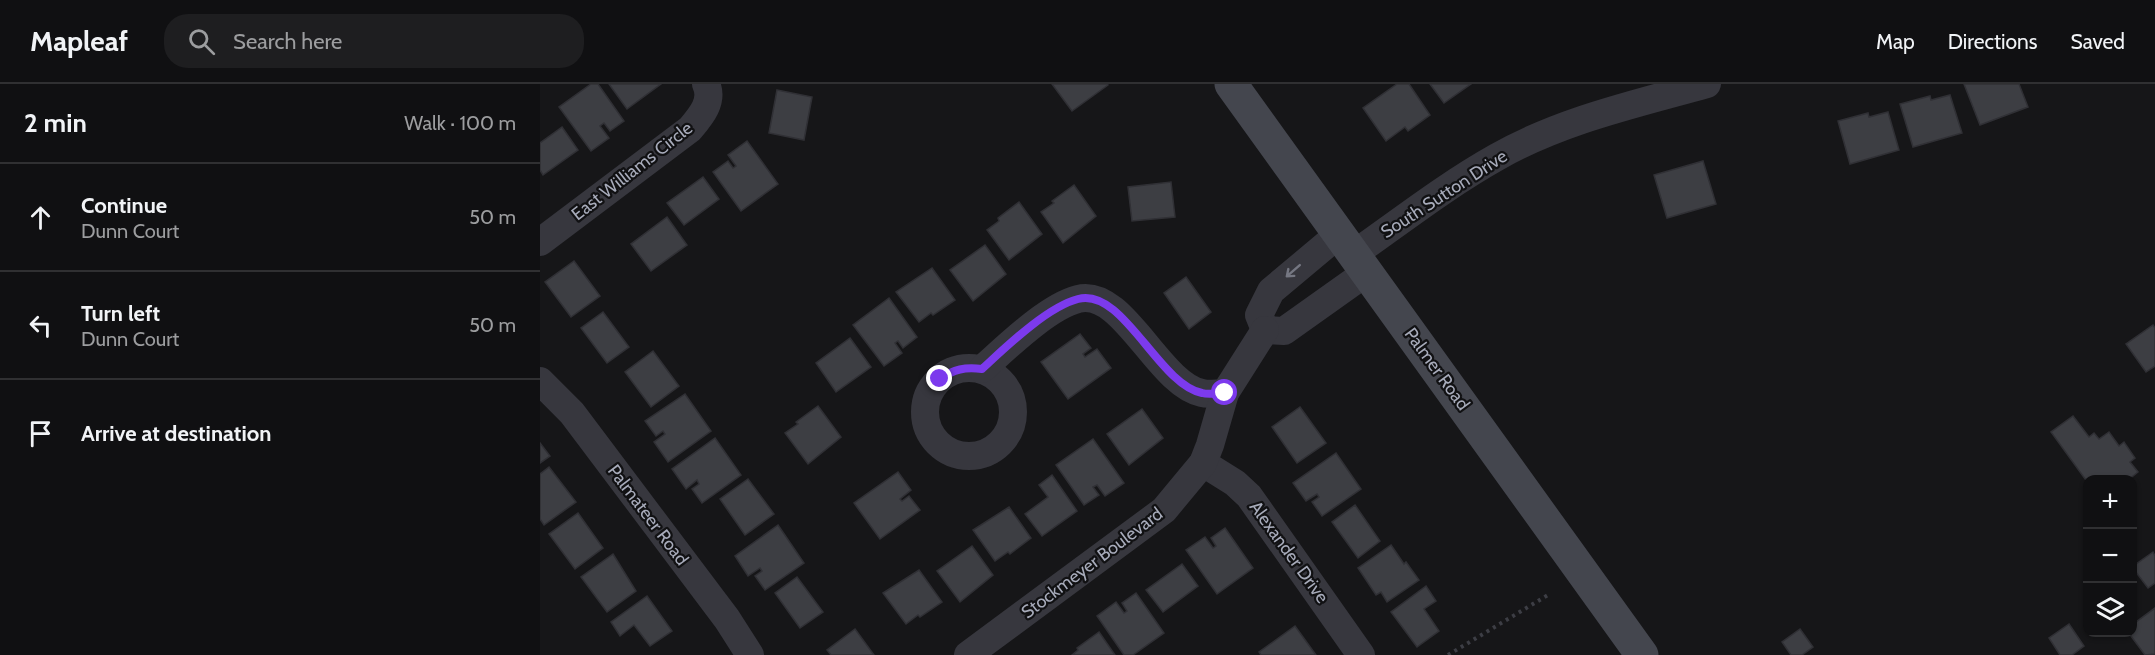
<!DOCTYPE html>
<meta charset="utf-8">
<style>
:root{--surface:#101012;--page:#1e1e20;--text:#f1f3f6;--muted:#9c9d9f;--line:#303032}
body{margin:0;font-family:Cabin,sans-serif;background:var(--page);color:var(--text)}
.controls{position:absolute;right:18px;bottom:18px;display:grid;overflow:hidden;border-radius:12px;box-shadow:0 2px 4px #0004}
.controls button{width:54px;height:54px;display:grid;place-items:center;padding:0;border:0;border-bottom:2px solid var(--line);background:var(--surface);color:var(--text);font:30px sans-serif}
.stop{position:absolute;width:18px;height:18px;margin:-14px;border:4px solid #7c3aed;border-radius:50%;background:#fff}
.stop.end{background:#7c3aed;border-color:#fff;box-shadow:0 2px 6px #0008}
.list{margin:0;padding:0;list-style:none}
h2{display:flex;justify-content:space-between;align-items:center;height:78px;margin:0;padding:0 24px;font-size:26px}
h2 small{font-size:20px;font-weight:400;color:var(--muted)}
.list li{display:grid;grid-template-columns:39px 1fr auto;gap:18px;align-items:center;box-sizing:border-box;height:108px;padding:0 24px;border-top:2px solid var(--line)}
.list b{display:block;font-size:22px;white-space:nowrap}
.list p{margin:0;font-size:20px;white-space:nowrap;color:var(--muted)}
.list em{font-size:20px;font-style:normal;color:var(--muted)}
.icon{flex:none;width:33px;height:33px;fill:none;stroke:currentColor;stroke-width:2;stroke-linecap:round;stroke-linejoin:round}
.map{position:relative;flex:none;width:1615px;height:571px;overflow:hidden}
header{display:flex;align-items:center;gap:36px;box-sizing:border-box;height:84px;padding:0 30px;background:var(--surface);border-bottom:2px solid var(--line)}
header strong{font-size:28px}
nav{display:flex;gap:33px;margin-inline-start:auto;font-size:21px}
.search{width:420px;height:54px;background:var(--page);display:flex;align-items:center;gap:15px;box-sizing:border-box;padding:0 21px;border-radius:24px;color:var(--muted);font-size:22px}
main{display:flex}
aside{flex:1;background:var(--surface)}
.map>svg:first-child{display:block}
.building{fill:#3d3e43;stroke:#303035;stroke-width:1.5}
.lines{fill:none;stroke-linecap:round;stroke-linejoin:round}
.path{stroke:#3d3e45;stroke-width:4;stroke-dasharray:3 4.5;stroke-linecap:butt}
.street{stroke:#37373e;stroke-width:28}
.secondary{stroke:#44464e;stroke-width:33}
.oneway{stroke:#757782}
.route{stroke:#7c3aed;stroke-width:8}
.labels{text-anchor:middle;stroke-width:4.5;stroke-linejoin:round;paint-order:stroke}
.street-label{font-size:18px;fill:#a7abba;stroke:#111113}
</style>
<header>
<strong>Mapleaf</strong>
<div class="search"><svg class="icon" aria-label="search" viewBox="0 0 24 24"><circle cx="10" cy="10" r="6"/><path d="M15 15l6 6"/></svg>Search here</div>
<nav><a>Map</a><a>Directions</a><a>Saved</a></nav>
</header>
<main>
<aside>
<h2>2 min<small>Walk · 100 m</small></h2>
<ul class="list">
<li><svg class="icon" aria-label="ahead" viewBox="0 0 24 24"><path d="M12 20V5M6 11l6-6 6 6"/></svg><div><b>Continue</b><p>Dunn Court</p></div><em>50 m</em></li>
<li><svg class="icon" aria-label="left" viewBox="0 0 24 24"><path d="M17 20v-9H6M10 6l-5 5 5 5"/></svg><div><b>Turn left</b><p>Dunn Court</p></div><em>50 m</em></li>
<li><svg class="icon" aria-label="arrive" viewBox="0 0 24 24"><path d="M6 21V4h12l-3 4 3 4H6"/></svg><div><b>Arrive at destination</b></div></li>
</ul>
</aside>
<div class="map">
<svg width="1615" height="571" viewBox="0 0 1615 571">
<rect width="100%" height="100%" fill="#161618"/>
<g class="building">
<polygon points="51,0 58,0 84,37 70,47 64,39 60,42 69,54 51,67 19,23"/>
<polygon points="69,0 121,0 87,25"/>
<polygon points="512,0 567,0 568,1 532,27"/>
<polygon points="857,0 869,0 890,31 868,47 865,43 846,57 823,24"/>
<polygon points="890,0 931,0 904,19"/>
<polygon points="1424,0 1479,0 1488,23 1440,41"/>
<polygon points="237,6 272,13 264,56 229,49"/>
<polygon points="1410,11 1422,49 1373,63 1360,20 1390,12 1391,16"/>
<polygon points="1348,28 1359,66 1310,80 1298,37 1328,29 1329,33"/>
<polygon points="22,43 38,66 3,91 0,86 0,59"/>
<polygon points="207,57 238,100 201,127 173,88 188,77 193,84 196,82 188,71"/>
<polygon points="1163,77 1176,120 1127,134 1114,91"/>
<polygon points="163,93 179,115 144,141 127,119"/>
<polygon points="631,98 635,133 592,137 588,103"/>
<polygon points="534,101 556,132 523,159 501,128 514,119 512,117"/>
<polygon points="479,118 502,150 469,176 447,146 459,137 458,134"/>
<polygon points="127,133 147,161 111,187 91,160"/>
<polygon points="445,161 466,190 433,217 410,186"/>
<polygon points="34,177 60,212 31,233 5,198"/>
<polygon points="392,184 415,216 393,231 391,229 379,238 356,208"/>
<polygon points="646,193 671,228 649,245 624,209"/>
<polygon points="349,214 377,253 363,264 358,257 355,259 362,269 344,282 313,241"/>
<polygon points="63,228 89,263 67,279 41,244"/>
<polygon points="1613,241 1615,244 1615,282 1606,288 1586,260"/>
<polygon points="540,250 551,264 543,270 545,273 557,265 571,284 528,315 501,278"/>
<polygon points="310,254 331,283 296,308 276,279"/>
<polygon points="113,267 139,302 111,323 85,288"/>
<polygon points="145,310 171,347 128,378 114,358 125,350 123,347 116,352 105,337"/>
<polygon points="278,322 301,353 268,380 245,349 258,340 256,338"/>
<polygon points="760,323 786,359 757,379 732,343"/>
<polygon points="602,325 623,354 589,381 567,350"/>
<polygon points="1533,332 1549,353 1554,349 1559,355 1569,348 1579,362 1584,358 1595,374 1590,378 1598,388 1588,396 1548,396 1548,399 1511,348"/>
<polygon points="175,354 201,391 162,419 152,405 159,400 157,396 146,405 132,385"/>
<polygon points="553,355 584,399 565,412 557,401 553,403 559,411 544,421 516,381"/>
<polygon points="0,359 10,372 0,379"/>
<polygon points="796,369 821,405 782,432 772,418 779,413 777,410 766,417 753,399"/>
<polygon points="9,383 36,418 4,441 0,435 0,390"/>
<polygon points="358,388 371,406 360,415 362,417 369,412 380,426 340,455 314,419"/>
<polygon points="512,391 537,427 502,452 485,430 508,413 499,401"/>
<polygon points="208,395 234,430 205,451 180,415"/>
<polygon points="815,421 840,457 818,474 792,438"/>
<polygon points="469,423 491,454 470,470 468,468 455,477 433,446"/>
<polygon points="38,429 63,464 35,485 9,450"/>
<polygon points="238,441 264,479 225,506 215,492 222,487 220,484 208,492 195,472"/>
<polygon points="685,444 713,484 677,510 646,466 665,453 673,464 676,462 671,454"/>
<polygon points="851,461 864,480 866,478 879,496 847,518 841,508 836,511 818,484"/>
<polygon points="432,462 453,491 420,518 397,487"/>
<polygon points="1613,468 1615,472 1615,499 1608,504 1592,483"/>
<polygon points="73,470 96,507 67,528 41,493"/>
<polygon points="642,480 658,502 623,528 606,506"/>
<polygon points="379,486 402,518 380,533 378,531 366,540 343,509"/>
<polygon points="257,493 283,528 260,544 235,509"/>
<polygon points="886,502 896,517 884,525 899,547 877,563 851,528"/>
<polygon points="596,509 624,549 593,571 584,571 557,532 576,518 584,529 587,527 582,519"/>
<polygon points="107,512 132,547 110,562 94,541 80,552 71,538"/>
<polygon points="1615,524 1615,570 1605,571 1588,548 1592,548 1592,541"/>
<polygon points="1529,540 1544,562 1532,571 1520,571 1509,554"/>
<polygon points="755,542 776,571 721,571 719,568"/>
<polygon points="315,545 334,571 291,571 287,566"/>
<polygon points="1260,545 1273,563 1262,571 1251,571 1242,558"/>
<polygon points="559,548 575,571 532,571 538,566 537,564"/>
</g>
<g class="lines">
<polyline class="path" points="908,571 1008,511"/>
<g class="street">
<path d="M0 158 150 45C161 32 174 17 166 0"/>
<path d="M814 170C861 137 907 101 957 73 1022 36 1096 20 1167 0"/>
<polyline points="725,246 719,231 731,207 799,150"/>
<polyline points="725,246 744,247 827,188"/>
<circle cx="429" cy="328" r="44"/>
<path d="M442 285C466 264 507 223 538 215 583 203 618 300 662 309 669 311 677 309 685 309"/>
<polyline points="0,297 32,329 187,535 210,571"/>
<polyline points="663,379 695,399 709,412 821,571"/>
<polyline points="428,571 624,426 663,379 670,361 685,309 725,246"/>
</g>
<polyline class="secondary" points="691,0 1102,571"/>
</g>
<defs><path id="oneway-shaft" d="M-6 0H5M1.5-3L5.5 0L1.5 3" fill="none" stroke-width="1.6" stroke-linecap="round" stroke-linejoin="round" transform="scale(1.5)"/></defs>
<use class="oneway" href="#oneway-shaft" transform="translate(753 187) rotate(139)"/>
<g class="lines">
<path class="route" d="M400 295C414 285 425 283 442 285 466 263 507 223 538 215 583 203 618 300 662 309 669 311 677 309 685 309"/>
</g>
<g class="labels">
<g class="street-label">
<text transform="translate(92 87) rotate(-38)" y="6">East Williams Circle</text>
<text transform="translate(904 110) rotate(-33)" y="6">South Sutton Drive</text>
<text transform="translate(897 285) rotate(54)" y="6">Palmer Road</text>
<text transform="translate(108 431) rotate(53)" y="6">Palmateer Road</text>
<text transform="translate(749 468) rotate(54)" y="6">Alexander Drive</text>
<text transform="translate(552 479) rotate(-37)" y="6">Stockmeyer Boulevard</text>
</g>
</g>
</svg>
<div class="controls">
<button>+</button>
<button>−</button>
<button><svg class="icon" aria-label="layers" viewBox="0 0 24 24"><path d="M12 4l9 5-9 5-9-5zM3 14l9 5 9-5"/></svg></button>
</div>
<div class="stop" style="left:685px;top:309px"></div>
<div class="stop end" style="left:400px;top:295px"></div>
</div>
</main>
